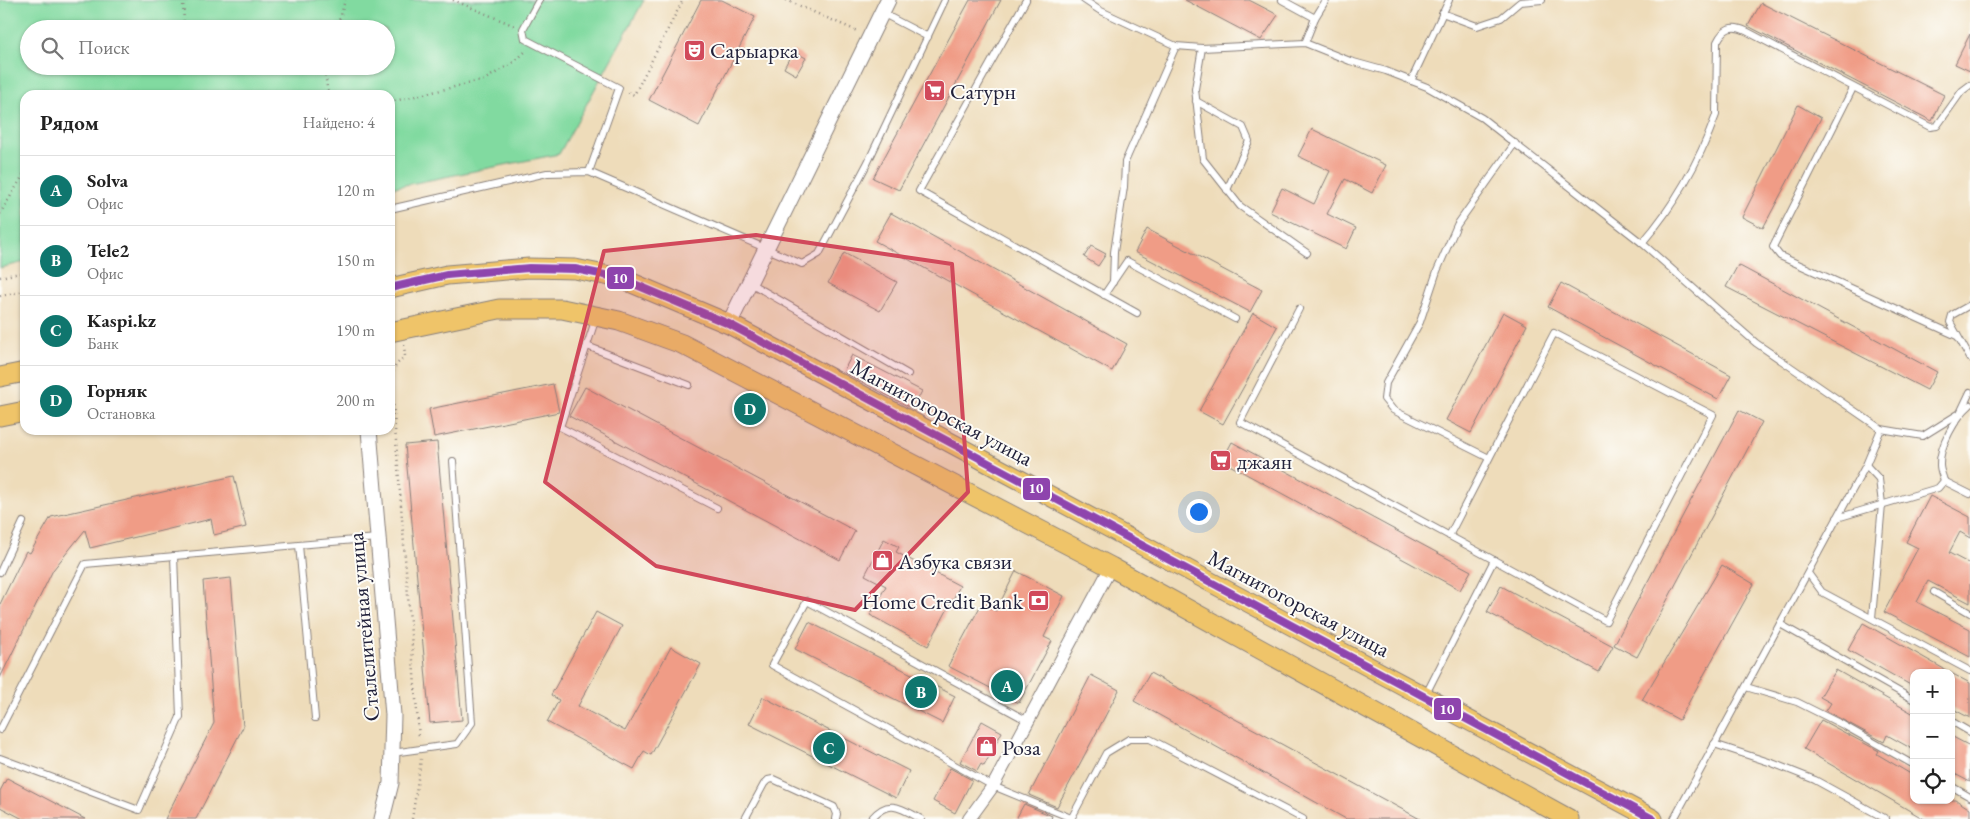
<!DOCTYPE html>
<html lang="ru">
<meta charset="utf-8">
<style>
:root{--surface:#fff;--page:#f6f6f6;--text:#222;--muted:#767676;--line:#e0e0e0;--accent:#0f766e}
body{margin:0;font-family:"EB Garamond",serif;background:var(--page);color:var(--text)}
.controls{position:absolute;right:15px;bottom:15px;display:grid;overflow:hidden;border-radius:10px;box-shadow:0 1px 4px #0004}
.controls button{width:45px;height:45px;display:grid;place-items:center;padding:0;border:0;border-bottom:1px solid var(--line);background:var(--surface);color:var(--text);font:25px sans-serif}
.you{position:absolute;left:1198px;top:511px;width:18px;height:18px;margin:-12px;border:4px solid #fff;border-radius:50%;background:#1a73e8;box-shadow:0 0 0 8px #1a73e833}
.badge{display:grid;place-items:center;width:32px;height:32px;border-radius:50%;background:var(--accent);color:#fff;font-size:16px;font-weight:700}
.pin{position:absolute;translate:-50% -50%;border:2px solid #fff;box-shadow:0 1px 5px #0006}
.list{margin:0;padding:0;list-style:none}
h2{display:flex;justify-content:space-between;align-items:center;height:65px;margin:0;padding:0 20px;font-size:21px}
h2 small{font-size:16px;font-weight:400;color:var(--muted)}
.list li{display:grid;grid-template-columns:32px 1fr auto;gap:15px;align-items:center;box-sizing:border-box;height:70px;padding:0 20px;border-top:1px solid var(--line)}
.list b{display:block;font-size:19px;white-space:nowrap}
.list p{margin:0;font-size:16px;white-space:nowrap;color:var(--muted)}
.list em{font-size:16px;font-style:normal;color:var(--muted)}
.icon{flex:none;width:28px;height:28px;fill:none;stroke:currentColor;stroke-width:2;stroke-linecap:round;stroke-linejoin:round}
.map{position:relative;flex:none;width:1970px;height:819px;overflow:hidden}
.search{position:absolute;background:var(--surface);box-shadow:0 1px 4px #0004;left:20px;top:20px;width:375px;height:55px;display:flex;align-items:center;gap:12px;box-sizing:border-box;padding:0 18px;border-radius:28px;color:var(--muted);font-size:19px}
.panel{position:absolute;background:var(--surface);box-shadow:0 1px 4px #0004;left:20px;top:90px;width:375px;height:345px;border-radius:15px}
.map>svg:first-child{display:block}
.green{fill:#81daa0;stroke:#527e6e;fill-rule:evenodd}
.building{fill:#f09c86}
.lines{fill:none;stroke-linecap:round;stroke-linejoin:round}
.service-casing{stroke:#887f7a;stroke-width:8}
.minor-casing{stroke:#887f7a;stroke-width:14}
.tertiary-casing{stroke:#887f7a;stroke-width:17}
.primary-casing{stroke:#887f7a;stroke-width:21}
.path{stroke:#887f7a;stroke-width:2.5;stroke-dasharray:1 4;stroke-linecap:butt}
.service{stroke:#fff;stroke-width:6}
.minor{stroke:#fff;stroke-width:12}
.tertiary{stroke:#fff;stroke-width:15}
.primary{stroke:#efc469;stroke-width:19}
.bus-1-casing{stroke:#fdfcf7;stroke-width:11}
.bus-1{stroke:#8e44ad;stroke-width:8}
.marked{fill:#d1495b;fill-opacity:0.2;stroke:#d1495b;stroke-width:4;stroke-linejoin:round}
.labels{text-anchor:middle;stroke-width:4;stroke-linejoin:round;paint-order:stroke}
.poi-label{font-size:22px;fill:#22223b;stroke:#fdfcf7;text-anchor:start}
.street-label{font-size:22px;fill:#22223b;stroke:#fdfcf7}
.line-badge{stroke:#fdfcf7;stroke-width:2}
.badge-label{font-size:14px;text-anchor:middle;font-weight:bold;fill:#fff}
</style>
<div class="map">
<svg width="1970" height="819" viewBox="0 0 1970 819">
<rect width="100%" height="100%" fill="#fdfcf7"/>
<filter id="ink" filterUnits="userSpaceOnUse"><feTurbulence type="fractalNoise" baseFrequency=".02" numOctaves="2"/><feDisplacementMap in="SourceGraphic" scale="10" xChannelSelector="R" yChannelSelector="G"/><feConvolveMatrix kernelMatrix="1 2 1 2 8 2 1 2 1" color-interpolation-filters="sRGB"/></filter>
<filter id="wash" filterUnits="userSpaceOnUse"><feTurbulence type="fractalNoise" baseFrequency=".0096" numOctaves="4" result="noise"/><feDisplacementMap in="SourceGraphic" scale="20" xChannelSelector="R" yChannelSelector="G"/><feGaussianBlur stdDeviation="1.12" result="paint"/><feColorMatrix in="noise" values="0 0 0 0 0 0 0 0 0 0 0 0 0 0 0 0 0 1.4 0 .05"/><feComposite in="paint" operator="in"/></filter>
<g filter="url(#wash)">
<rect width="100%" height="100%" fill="#eedcba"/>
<path class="green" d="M0 0H644L559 154 390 188V95H25V262L0 268ZM29 29H386V66H29Z"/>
<g id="blocks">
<g class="building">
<polygon points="701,0 722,0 755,17 699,126 649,100"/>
<polygon points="970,0 1001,0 899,190 873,178"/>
<polygon points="1185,0 1249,0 1278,15 1261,40"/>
<polygon points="1761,3 1944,95 1932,121 1748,26"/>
<polygon points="1970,34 1970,71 1955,64"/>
<polygon points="793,51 806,58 796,75 784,68"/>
<polygon points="1798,105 1821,118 1763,228 1742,217"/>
<polygon points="1312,129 1386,165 1372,193 1345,179 1327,214 1356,228 1346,249 1270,212 1282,188 1314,204 1330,171 1298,156"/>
<polygon points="891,213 1127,344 1112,371 875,241"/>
<polygon points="1147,229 1262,290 1250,312 1135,252"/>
<polygon points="1091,246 1106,254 1098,266 1084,257"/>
<polygon points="844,253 897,282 880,311 828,283"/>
<polygon points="1738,265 1937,372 1927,390 1726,287"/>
<polygon points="1561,283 1731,375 1718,399 1548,307"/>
<polygon points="1503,312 1527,325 1471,433 1446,420"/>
<polygon points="1253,313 1277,327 1223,424 1199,411"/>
<polygon points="852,355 922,391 913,409 843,372"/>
<polygon points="553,384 559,412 434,437 429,409"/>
<polygon points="585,387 855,531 840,560 569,416"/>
<polygon points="1739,410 1762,422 1637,657 1614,645"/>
<polygon points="437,442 462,720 430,723 405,445"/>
<polygon points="1232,442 1471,571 1460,590 1222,461"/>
<polygon points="234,476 246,527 214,535 211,519 90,548 85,530 53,570 0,678 0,604 26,551 30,553 51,517"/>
<polygon points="1930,496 1970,517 1970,538 1960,532 1949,553 1970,564 1970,603 1928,581 1917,602 1970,629 1970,657 1884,612 1918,548 1906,542"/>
<polygon points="884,539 899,547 896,552 960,586 928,646 870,615 886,586 865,575"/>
<polygon points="1722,565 1754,584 1679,720 1642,700"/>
<polygon points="1016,571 1064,596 1044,637 1052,641 1019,703 948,666 982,603 996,611"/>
<polygon points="231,578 243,727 196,819 165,819 214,723 203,581"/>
<polygon points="1501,586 1613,646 1599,672 1487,612"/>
<polygon points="596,612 622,626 578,706 625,731 671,647 701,664 651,755 644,751 634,769 547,722 559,700 551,695"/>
<polygon points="809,622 955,696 942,723 795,649"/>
<polygon points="1863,623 1872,628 1951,673 1914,673 1914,687 1848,650"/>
<polygon points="1836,670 1914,714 1914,750 1887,735 1884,742 1826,711 1831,703 1820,697"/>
<polygon points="1150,673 1420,819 1346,819 1134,701"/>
<polygon points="1951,673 1970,683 1970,718 1951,708"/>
<polygon points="1091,675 1119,690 1057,807 1029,795"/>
<polygon points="763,697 909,771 896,798 749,724"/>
<polygon points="1821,720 1879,751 1877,754 1914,776 1914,800 1956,800 1970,809 1970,819 1924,819 1804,749"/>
<polygon points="982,721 1002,732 984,766 981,764 977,771 960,762"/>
<polygon points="1951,736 1970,746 1970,782 1951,772"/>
<polygon points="950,768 972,780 955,813 933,801"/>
<polygon points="7,778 85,819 23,819 0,807 0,791"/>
<polygon points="1024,804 1052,816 1051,819 1016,819"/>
</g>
</g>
</g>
<g filter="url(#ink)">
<use href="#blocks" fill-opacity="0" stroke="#887f7a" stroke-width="1"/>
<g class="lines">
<defs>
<g id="service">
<polyline points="539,0 523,29 525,39 619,88 589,172"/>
<polyline points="1026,0 919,191 1137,313"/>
<polyline points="1084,0 1099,10 1176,46 1202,48 1305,43 1350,61 1386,71 1427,87 1482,118 1642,243 1756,343 1881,429 1923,436 1960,413 1970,392"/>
<polyline points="1282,0 1315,18 1305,43"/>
<polyline points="882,13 928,37"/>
<polyline points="1442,13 1477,26 1501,18 1520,2 1542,0"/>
<polyline points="1315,18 1326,0"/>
<polyline points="1202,48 1195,89 1203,159 1240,206 1307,253"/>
<polyline points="1411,81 1449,0"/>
<polyline points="1853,88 1773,247 1780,256 1957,336"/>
<polyline points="1196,101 1243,127 1249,141 1227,190"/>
<polyline points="390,209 547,173 589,172 802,264 819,254 867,164 945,0"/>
<path d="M1642 243C1674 206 1699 162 1716 115L1717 42C1724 28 1732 24 1746 31L1930 127 1937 126 1962 91 1970 85"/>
<polyline points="1113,282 1114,252 1124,187 1125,162 1176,46"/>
<polyline points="750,283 908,374"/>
<polyline points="1104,295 1127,261 1235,319"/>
<polyline points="1970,305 1952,315 1950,322 1970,358"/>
<polyline points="1299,309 1240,422 1606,621 1713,415 1554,333 1449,536"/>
<polyline points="596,318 560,427 717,508"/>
<polyline points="587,346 689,385"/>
<path d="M1970 405C1956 417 1939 446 1940 465 1940 471 1943 476 1944 481L1970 494"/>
<polyline points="1489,458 1393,410 1384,399 1386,383 1420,322 1437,271 1457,225 1515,143"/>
<polyline points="1866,465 1879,479 1882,504 1872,618"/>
<polyline points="1837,518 1938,488 1944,481"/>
<polyline points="299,545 315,718"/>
<polyline points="0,572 23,522"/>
<polyline points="1808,573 1822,592 1970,671"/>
<polyline points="1934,592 1970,613"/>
<polyline points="1780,624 1914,700"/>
<polyline points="1746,687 1797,702 1843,725 1914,765"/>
<polyline points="1425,696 1494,560"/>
<polyline points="1028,721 807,601 772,665 993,786 1071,818"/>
<polyline points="1951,721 1970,732"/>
<polyline points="0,730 85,564 377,538"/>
<polyline points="1714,744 1772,763 1815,780 1886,819"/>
<polyline points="392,753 457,744 472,723 453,461"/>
<polyline points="0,758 139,810 180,717 174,556"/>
<polyline points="1951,786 1970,797"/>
<polyline points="745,819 764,784 768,780 773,779 834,807 837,814 836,819"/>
<path d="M871 819C888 798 901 808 921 819"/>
<polyline points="1071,819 1106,753 1129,739 1150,739 1303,819"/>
<polyline points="1674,819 1866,465 1881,429"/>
</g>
<polyline id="minor" points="969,819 993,786 1111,567"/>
<g id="tertiary">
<polyline points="729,324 888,0"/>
<polyline points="369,430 393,715 391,783 382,819"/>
</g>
<g id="primary">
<polyline points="390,288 447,275 529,268 575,269 620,278 729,324 1653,819"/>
<polyline points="390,332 499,309 562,309 619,321 682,344 1111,567 1569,819"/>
<polyline points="0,377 25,372"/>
<polyline points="0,416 25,411"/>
</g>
</defs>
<use href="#service" class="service-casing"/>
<use href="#minor" class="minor-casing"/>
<use href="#tertiary" class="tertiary-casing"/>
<use href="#primary" class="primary-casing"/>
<g class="path">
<polyline points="183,0 184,26 186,29"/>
<polyline points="453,0 515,26"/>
<polyline points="786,0 857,31"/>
<polyline points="337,29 345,0"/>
<polyline points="299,66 325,72 328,95"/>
<polyline points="325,72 327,66"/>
<polyline points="628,92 634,95 683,0"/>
<polyline points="390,102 484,80 514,62 526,51"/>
<polyline points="0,214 25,172"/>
<polyline points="0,277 25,272"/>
<polyline points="0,296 25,291"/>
<polyline points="404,345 405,356 396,365 391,376 419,738"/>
<polyline points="412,819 421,759"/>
</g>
<use href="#service" class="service"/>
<use href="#minor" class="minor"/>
<use href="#tertiary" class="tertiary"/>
<use href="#primary" class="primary"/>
<defs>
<polyline id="bus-1" points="390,288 447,275 529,268 575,269 620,278 729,324 1653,819"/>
</defs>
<use href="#bus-1" class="bus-1-casing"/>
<use href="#bus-1" class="bus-1"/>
</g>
</g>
<path class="marked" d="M756 235 952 264 968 492 855 610 656 566 545 482 604 251Z"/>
<defs>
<symbol id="theatre-square" viewBox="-11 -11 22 22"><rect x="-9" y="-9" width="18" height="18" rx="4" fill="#d1495b" stroke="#fdfcf7"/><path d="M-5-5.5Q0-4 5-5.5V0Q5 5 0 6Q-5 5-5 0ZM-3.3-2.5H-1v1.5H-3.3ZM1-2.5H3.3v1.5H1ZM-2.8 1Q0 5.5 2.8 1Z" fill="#fff"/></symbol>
<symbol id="supermarket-square" viewBox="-11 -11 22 22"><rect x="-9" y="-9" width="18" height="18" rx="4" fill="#d1495b" stroke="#fdfcf7"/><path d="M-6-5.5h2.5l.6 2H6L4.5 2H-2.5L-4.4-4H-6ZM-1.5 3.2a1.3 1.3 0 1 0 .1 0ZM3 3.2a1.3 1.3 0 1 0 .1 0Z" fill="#fff"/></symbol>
<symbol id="shop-square" viewBox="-11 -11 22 22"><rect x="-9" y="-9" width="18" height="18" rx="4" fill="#d1495b" stroke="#fdfcf7"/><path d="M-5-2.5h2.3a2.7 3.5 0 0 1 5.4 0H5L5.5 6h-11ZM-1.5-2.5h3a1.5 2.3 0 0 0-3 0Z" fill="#fff"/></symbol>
<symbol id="bank-square" viewBox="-11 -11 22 22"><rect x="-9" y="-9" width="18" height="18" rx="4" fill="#d1495b" stroke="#fdfcf7"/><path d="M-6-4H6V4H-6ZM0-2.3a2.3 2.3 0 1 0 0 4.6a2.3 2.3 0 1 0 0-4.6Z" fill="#fff"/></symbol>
</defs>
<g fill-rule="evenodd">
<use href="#theatre-square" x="682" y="38" width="25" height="25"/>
<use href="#supermarket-square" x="922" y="78" width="25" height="25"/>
<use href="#supermarket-square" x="1208" y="448" width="25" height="25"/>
<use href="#shop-square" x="870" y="548" width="25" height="25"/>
<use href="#bank-square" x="1026" y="588" width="25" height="25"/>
<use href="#shop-square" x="974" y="734" width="25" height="25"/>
</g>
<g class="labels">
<g class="poi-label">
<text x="710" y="58">Сарыарка</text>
<text x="950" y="99">Сатурн</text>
<text x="1237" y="469">джаян</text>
<text x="898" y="569">Азбука связи</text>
<text x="1023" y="609" text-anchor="end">Home Credit Bank</text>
<text x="1002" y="755">Роза</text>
</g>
<g class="street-label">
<text transform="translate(942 412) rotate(28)" y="8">Магнитогорская улица</text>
<text transform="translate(1299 603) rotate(28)" y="8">Магнитогорская улица</text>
<text transform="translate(363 627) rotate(-95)" y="8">Сталелитейная улица</text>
</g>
</g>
<g class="line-badge">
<rect x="606" y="266" width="29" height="24" rx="5" fill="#8e44ad"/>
<rect x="1022" y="477" width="29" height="24" rx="5" fill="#8e44ad"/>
<rect x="1433" y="697" width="29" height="24" rx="5" fill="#8e44ad"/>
</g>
<g class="badge-label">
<text x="620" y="283">10</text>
<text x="1036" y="493">10</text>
<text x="1447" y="714">10</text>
</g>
</svg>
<div class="controls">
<button>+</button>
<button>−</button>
<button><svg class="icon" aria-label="locate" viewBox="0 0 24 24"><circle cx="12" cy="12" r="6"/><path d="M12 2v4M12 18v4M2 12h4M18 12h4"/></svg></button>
</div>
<div class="you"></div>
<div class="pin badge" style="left:1007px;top:686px">A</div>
<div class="pin badge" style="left:921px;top:692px">B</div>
<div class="pin badge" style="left:829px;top:748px">C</div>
<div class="pin badge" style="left:750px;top:409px">D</div>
<div class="search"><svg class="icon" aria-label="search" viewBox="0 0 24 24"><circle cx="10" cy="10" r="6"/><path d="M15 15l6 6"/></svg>Поиск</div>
<section class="panel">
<h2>Рядом<small>Найдено: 4</small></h2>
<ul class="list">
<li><span class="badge">A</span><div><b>Solva</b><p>Офис</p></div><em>120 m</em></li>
<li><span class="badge">B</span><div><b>Tele2</b><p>Офис</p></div><em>150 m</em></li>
<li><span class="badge">C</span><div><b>Kaspi.kz</b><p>Банк</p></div><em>190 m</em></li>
<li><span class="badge">D</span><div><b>Горняк</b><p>Остановка</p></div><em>200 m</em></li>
</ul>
</section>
</div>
